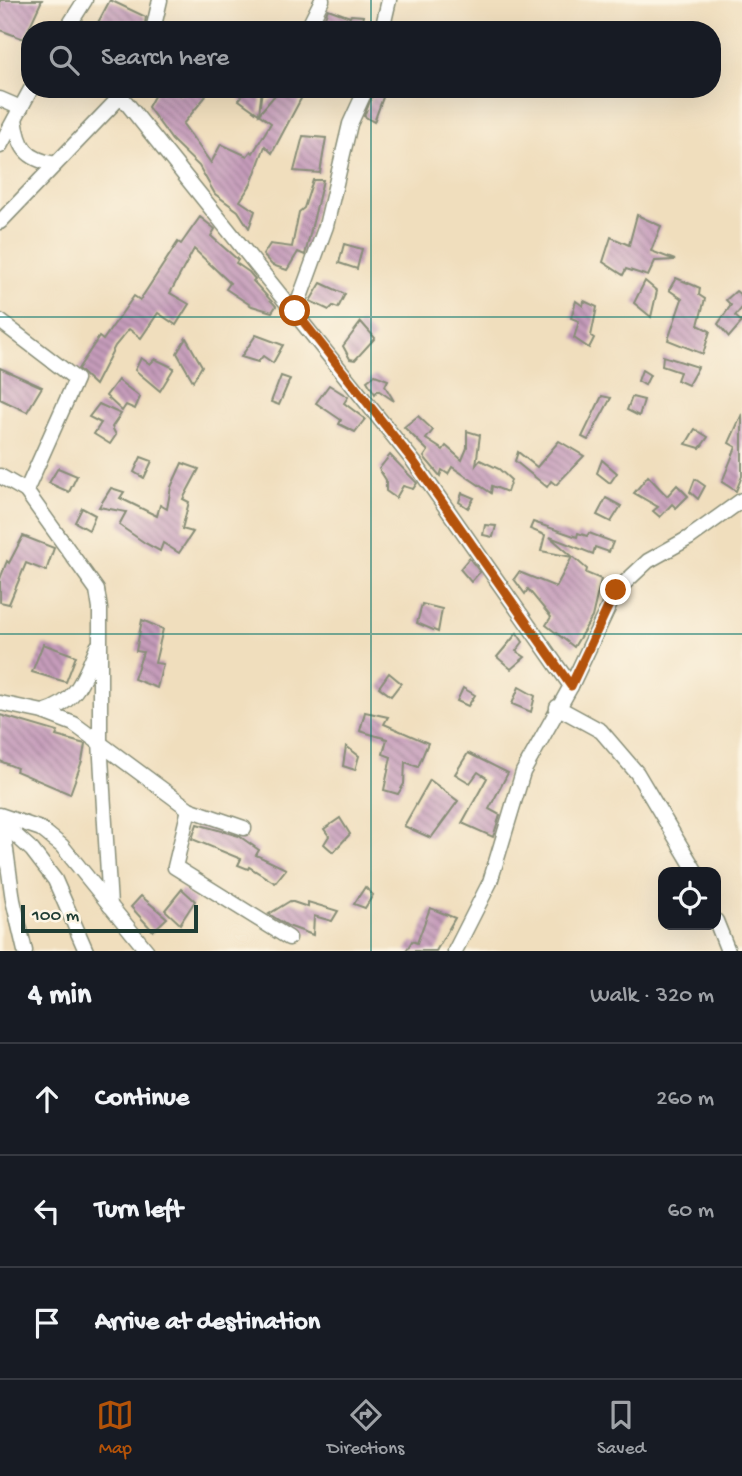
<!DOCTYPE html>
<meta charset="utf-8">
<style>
:root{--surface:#171b24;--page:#20242c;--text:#f1f3f6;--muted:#9ea1a6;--line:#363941;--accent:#b45309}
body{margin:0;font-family:"Gochi Hand",sans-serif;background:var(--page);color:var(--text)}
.controls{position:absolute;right:21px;bottom:21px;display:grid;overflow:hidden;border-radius:14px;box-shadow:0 7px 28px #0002}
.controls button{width:63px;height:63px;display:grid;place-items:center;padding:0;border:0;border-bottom:2px solid var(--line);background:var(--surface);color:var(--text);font:35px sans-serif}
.scale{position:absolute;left:21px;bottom:18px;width:177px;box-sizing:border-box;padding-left:7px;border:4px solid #1f3d34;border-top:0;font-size:19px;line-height:24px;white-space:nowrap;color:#1f3d34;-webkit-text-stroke:5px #fcf5e5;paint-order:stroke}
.stop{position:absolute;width:21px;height:21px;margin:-16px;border:5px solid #b45309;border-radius:50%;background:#fff}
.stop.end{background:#b45309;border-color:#fff;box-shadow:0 2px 7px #0008}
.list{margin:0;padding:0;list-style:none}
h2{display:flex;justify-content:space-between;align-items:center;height:91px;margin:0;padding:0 28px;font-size:30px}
h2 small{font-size:23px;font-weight:400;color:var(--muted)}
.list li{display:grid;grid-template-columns:46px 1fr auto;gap:21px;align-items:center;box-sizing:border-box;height:112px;padding:0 28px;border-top:2px solid var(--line)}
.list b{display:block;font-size:26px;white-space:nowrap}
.list em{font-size:23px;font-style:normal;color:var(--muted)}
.icon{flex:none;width:38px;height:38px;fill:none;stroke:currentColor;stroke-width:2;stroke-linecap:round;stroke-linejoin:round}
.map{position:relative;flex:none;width:742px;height:951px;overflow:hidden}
.search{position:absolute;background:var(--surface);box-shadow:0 7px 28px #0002;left:21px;right:21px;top:21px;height:77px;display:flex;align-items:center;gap:18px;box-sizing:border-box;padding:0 24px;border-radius:28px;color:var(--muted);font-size:26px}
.sheet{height:427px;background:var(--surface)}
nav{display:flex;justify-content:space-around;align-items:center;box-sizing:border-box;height:98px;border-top:2px solid var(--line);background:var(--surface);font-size:19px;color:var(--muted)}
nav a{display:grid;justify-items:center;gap:4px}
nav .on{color:var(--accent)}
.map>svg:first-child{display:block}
.building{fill:url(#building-back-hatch)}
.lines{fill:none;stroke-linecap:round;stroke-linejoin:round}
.minor-casing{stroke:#888e78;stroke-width:17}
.minor{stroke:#fff;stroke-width:14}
.route{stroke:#b45309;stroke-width:9}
.grid{fill:none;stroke:#0f766e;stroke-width:2;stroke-opacity:0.55}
</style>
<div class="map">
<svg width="742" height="951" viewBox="0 0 742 951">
<defs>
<pattern id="building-back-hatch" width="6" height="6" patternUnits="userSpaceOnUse" patternTransform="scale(1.75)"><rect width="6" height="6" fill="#c59bba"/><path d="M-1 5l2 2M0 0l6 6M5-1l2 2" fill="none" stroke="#9f8098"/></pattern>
</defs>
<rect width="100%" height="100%" fill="#fcf5e5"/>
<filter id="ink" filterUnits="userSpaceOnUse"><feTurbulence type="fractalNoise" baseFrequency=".0143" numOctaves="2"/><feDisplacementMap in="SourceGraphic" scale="14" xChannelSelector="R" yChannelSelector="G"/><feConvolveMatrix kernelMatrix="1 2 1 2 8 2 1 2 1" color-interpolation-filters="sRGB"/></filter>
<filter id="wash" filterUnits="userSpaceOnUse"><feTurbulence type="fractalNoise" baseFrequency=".00686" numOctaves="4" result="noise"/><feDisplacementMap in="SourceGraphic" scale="28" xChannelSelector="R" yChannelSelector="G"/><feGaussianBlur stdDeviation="1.57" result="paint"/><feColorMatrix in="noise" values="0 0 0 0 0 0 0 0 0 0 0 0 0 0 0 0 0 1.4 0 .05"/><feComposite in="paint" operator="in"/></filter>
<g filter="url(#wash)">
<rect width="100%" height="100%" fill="#f0debd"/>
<g id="blocks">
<g class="building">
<polygon points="0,0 42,0 24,39 0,30"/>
<polygon points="110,0 146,17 144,30 94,30"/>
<polygon points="328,9 350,17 351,15 363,16 361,30 337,30 322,25"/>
<polygon points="158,89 173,89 180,95 184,89 198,89 206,96 183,124 211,163 221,144 247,156 251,151 253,153 271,123 239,100 247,89 262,89 259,114 280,89 299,89 304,93 272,153 265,146 251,184 240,201 255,211 249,228 238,211 215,194 199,166 172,140 148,107"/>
<polygon points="375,89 386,89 374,122 364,116"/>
<polygon points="303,136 326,138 320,173 294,171"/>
<polygon points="313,180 323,180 305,255 298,252 287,270 272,265 263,255 270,244 292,247 299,212 304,208"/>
<polygon points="637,215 661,226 651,251 675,260 655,261 648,276 626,269 623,275 603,262 611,237 629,245"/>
<polygon points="200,217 215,229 211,236 238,260 236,263 249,272 255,279 253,281 276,306 272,312 252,306 226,289 230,283 194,249 170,293 189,304 176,325 158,313 141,338 129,329 115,346 95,385 78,369 99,337 103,340 134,296 140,300 178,242 181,244"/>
<polygon points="344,244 362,249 357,269 339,263"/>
<polygon points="676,278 700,288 699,295 705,299 698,325 710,331 703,354 668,340 682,299 669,290"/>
<polygon points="645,281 657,291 651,317 634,303"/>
<polygon points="321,283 345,294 338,308 333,306 329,310 310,301"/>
<polygon points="736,291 742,296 742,308 735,316 742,322 729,337 718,324 731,305 726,300"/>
<polygon points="576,301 583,306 584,301 597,307 591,336 594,338 589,348 574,338 579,321 571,318"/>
<polygon points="361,322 375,338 355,360 350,359 343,346"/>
<polygon points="256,335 283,345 273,363 263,356 258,362 241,357"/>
<polygon points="186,338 202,366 193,381 177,353"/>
<polygon points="663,356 698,367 688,385 677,380 680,372 662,366"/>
<polygon points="141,358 150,364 155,359 174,368 160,391 135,370"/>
<polygon points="0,368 42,387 27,412 0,399"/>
<polygon points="642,370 650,375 645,385 638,381"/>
<polygon points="375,375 388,380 385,386 394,401 378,390 375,394 367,381"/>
<polygon points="281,376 290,379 279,405 271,402"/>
<polygon points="118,380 140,397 135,409 126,405 122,411 106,396"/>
<polygon points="329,385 348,397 344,403 365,419 355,432 339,424 341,420 316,403"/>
<polygon points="602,396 611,398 588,440 582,437"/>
<polygon points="632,397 644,400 639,416 627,410"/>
<polygon points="99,404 121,414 112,427 116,435 110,444 94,434 101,423 89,417"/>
<polygon points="742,414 742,476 736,491 722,482 736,447 729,443"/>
<polygon points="418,416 433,430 426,439 443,450 446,446 462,460 467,448 467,431 480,435 476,465 480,460 499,469 511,480 507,492 492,486 491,493 452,467 448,474 442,470 440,476 424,457 428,451 404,427"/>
<polygon points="695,429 708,437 700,448 686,444"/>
<polygon points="559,441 584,456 556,485 551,481 547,487 515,461 518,452 537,467"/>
<polygon points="390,455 417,483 413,489 403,486 396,498 386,491 386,480 379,469"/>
<polygon points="141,457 152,461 144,478 134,472"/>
<polygon points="602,460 617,473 610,483 597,473"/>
<polygon points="182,463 199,469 183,499 189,502 182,529 193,532 179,553 163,543 160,551 145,543 119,525 126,512 99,507 111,488 124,492 120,498 157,516 160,505 167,509 171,487"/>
<polygon points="58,468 77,476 69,492 49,483"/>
<polygon points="648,476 667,496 677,485 688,496 676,508 672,504 660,517 653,511 658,507 634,493"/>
<polygon points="695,479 705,486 698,499 690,492"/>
<polygon points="462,493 474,498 468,508 459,502"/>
<polygon points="606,498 621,506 611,522 597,515"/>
<polygon points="82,508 95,515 89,530 75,522"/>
<polygon points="533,522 577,537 578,533 587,536 589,533 613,542 609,552 595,547 593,554 550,537 587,569 586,573 601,579 592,617 574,647 546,625 551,617 528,589 525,594 514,579 519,572 556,587 572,557 541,551 545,535 530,529"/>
<polygon points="485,525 496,526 493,537 483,535"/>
<polygon points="23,536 54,548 46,571 26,563 9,604 0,602 0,579 7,561 9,563"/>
<polygon points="469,558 480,572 471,582 460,569"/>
<polygon points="422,604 442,609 438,632 417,623"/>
<polygon points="142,620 163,629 155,663 163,664 157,688 134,679 143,652 136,651"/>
<polygon points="517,633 523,642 516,651 525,657 511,669 497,657"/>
<polygon points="43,644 76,656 66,682 32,672"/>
<polygon points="389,673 401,683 391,696 379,687"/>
<polygon points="519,687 535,696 531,712 512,704"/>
<polygon points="463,688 475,695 468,706 457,701"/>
<polygon points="365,712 388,717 384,724 428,743 418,767 405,762 404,784 398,794 384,790 391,757 383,754 387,739 360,731"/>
<polygon points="0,715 58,732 56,736 85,744 82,761 70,794 16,771 17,768 0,761"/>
<polygon points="346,746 359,756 355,770 343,766"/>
<polygon points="468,753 508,773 489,809 500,815 493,837 462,823 487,778 478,772 470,783 455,774"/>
<polygon points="430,780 458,801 431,838 404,826"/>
<polygon points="340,818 350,834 333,852 324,844 329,836 324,829"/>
<polygon points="197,824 239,836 259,850 256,855 286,869 275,883 249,867 248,869 238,865 241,859 192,839"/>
<polygon points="365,887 373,895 365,908 354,904"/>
<polygon points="182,889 195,901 180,924 165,910"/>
<polygon points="141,896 167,918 153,931 131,907"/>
<polygon points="290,901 308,907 308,902 338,911 332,921 314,916 313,935 288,926 269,914"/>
<polygon points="430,908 455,918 436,951 406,951 412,941 417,943"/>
</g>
</g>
</g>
<g filter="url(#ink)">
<use href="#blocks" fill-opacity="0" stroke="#888e78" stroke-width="2"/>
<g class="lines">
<defs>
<g id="minor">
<polyline points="66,30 85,0"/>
<polyline points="153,30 160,0"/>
<polyline points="307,30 322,0"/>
<polyline points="382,30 389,0"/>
<polyline points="0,99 21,108"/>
<path d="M15 119C19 148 26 159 55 164"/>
<polyline points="0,146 31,89"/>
<polyline points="0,222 121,96 414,462 571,686"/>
<polyline points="295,311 326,226 350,124 366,89"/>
<polyline points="0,321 76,379 26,491"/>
<polyline points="0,476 26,491 97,590 100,609 100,741 110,906"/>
<polyline points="0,703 43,712 74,724 189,809 244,828"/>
<polyline points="557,707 601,731 637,773 696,872"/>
<path d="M43 712C77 703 84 677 97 647"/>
<polyline points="189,809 175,867 289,938"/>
<polyline points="0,815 41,829 62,846 147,951"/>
<polyline points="0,821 32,850 55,880 86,951"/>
<polyline points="2,822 13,900 25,951"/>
<polyline points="716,921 728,951"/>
<polyline points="455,951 490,882 523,772 571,686 616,591 648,561 689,538 742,500"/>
</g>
</defs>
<use href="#minor" class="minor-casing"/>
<use href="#minor" class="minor"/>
</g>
</g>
<g class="lines" filter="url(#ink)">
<polyline class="route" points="295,311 414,462 571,686 616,590"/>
</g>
<path class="grid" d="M371 0V30M371 89V951M0 317H742M0 634H742"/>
</svg>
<div class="controls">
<button><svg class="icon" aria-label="locate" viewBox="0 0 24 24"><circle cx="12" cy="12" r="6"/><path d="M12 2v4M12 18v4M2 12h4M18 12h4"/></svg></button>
</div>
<div class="scale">100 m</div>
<div class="stop" style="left:295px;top:311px"></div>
<div class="stop end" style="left:616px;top:590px"></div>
<div class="search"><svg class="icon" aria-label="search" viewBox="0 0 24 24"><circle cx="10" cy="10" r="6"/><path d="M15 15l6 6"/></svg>Search here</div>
</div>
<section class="sheet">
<h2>4 min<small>Walk · 320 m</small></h2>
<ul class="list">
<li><svg class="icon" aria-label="ahead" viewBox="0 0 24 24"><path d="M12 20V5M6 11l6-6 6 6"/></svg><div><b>Continue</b></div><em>260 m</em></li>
<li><svg class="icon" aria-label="left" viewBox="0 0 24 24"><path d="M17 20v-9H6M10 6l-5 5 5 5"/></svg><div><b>Turn left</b></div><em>60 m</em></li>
<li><svg class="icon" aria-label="arrive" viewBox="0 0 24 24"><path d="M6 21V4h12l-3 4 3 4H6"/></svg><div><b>Arrive at destination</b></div></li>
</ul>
</section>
<nav>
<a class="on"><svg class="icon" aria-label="map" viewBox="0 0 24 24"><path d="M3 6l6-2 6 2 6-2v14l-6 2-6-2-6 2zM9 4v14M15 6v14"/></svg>Map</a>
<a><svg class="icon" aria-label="directions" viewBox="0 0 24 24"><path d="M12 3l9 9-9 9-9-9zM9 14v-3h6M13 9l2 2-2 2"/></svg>Directions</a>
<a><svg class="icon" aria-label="saved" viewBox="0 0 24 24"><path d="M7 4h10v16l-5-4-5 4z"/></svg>Saved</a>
</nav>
